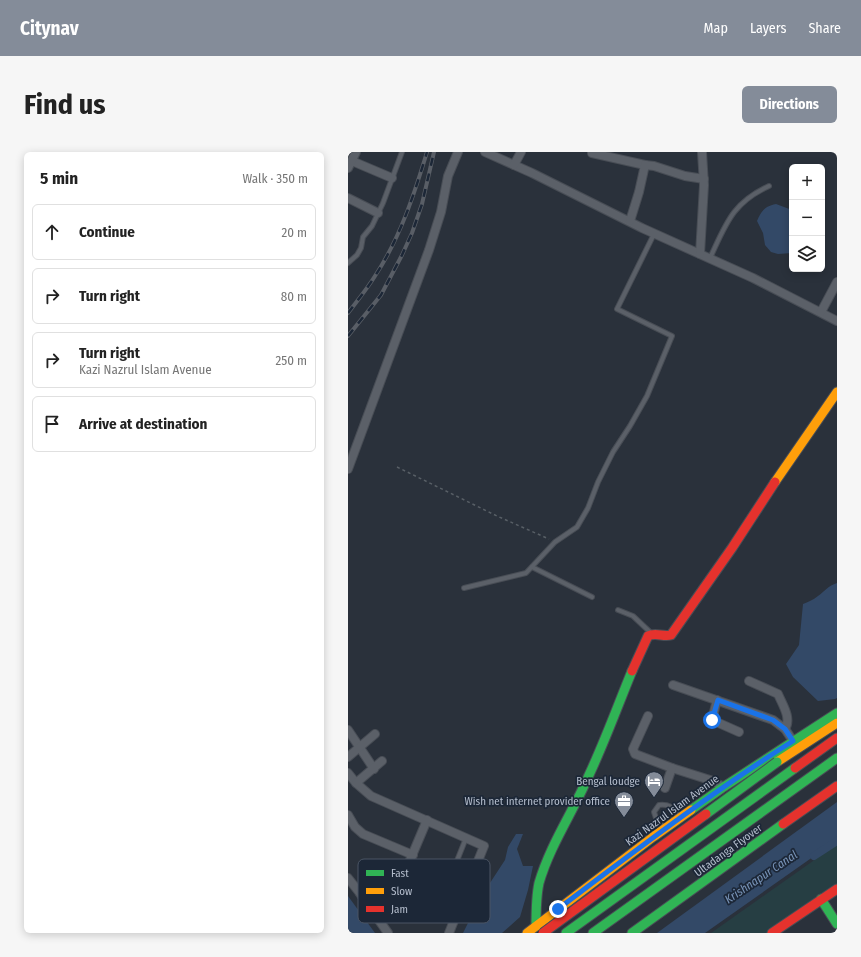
<!DOCTYPE html>
<meta charset="utf-8">
<style>
:root{--surface:#fff;--page:#f6f6f6;--text:#222;--muted:#767676;--line:#e0e0e0;--accent:#848c99}
body{margin:0;font-family:"Fira Sans Condensed",sans-serif;background:var(--page);color:var(--text)}
.controls{position:absolute;right:12px;top:12px;display:grid;overflow:hidden;border-radius:6px;box-shadow:0 2px 10px #0003}
.controls button{width:36px;height:36px;display:grid;place-items:center;padding:0;border:0;border-bottom:1px solid var(--line);background:var(--surface);color:var(--text);font:20px sans-serif}
.stop{position:absolute;width:12px;height:12px;margin:-9px;border:3px solid #1a73e8;border-radius:50%;background:#fff}
.stop.end{background:#1a73e8;border-color:#fff;box-shadow:0 1px 4px #0008}
.list{margin:0;padding:0;list-style:none}
h2{display:flex;justify-content:space-between;align-items:center;height:52px;margin:0;padding:0 16px;font-size:17px}
h2 small{font-size:13px;font-weight:400;color:var(--muted)}
.list li{display:grid;grid-template-columns:26px 1fr auto;gap:12px;align-items:center;box-sizing:border-box;height:56px;margin:0 8px 8px;padding:0 8px;border:1px solid var(--line);border-radius:6px}
.list b{display:block;font-size:15px;white-space:nowrap}
.list p{margin:0;font-size:13px;white-space:nowrap;color:var(--muted)}
.list em{font-size:13px;font-style:normal;color:var(--muted)}
.icon{flex:none;width:22px;height:22px;fill:none;stroke:currentColor;stroke-width:2;stroke-linecap:round;stroke-linejoin:round}
.map{position:relative;flex:none;width:489px;height:781px;overflow:hidden;border-radius:6px}
header{display:flex;align-items:center;gap:24px;box-sizing:border-box;height:56px;padding:0 20px;background:var(--accent);color:#fff}
header strong{font-size:19px}
nav{display:flex;gap:22px;margin-inline-start:auto;font-size:14px}
.intro{display:flex;align-items:center;justify-content:space-between;box-sizing:border-box;height:96px;padding:0 24px}
h1{margin:0;font-size:28px}
.button{padding:10px 18px;border-radius:6px;background:var(--accent);color:#fff;font-size:14px;font-weight:700}
main{display:flex;gap:24px;padding:0 24px}
aside{flex:1;background:var(--surface);border-radius:6px;box-shadow:0 2px 10px #0003}
.map>svg:first-child{display:block}
.green{fill:#263e43}
.water{fill:#334967}
.lines{fill:none;stroke-linecap:round;stroke-linejoin:round}
.canal{stroke:#334967;stroke-width:8}
.lane-casing{stroke:#484d55;stroke-width:6}
.street-casing{stroke:#484d55;stroke-width:10}
.fast-casing{stroke:#484d55;stroke-width:11}
.slow-casing{stroke:#484d55;stroke-width:11}
.jam-casing{stroke:#484d55;stroke-width:11}
.path{stroke:#585f66;stroke-width:1.5;stroke-dasharray:3 3;stroke-linecap:butt}
.lane{stroke:#5b6068;stroke-width:4}
.street{stroke:#5b6068;stroke-width:8}
.fast{stroke:#30b455;stroke-width:9}
.slow{stroke:#ff9f0a;stroke-width:9}
.jam{stroke:#e5322d;stroke-width:9}
.rail-casing{stroke:#595e66;stroke-width:4}
.rail{stroke:#1c2737;stroke-width:2.5;stroke-dasharray:8;stroke-linecap:butt}
.fast-bridge-casing{stroke:#484e57;stroke-width:11;stroke-linecap:butt}
.jam-bridge-casing{stroke:#484e57;stroke-width:11;stroke-linecap:butt}
.fast-bridge{stroke:#30b455;stroke-width:9}
.jam-bridge{stroke:#e5322d;stroke-width:9}
.route{stroke:#1a73e8;stroke-width:5}
.labels{text-anchor:middle;stroke-width:3.5;stroke-linejoin:round;paint-order:stroke}
.poi-label{font-size:11px;fill:#b4bdcc;stroke:#1c2737;text-anchor:end}
.street-label{font-size:11px;fill:#b4bdcc;stroke:#1c2737}
.water-label{font-size:12px;font-style:italic;fill:#7893b7;stroke:#1c2737}
.key{fill:#1c2737;stroke:#4a5464;stroke-width:1}
.key-label{font-size:11px;fill:#b4bdcc}
</style>
<header>
<strong>Citynav</strong>
<nav><a>Map</a><a>Layers</a><a>Share</a></nav>
</header>
<div class="intro"><h1>Find us</h1><a class="button">Directions</a></div>
<main>
<aside>
<h2>5 min<small>Walk · 350 m</small></h2>
<ul class="list">
<li><svg class="icon" aria-label="ahead" viewBox="0 0 24 24"><path d="M12 20V5M6 11l6-6 6 6"/></svg><div><b>Continue</b></div><em>20 m</em></li>
<li><svg class="icon" aria-label="right" viewBox="0 0 24 24"><path d="M7 20v-9h11M14 6l5 5-5 5"/></svg><div><b>Turn right</b></div><em>80 m</em></li>
<li><svg class="icon" aria-label="right" viewBox="0 0 24 24"><path d="M7 20v-9h11M14 6l5 5-5 5"/></svg><div><b>Turn right</b><p>Kazi Nazrul Islam Avenue</p></div><em>250 m</em></li>
<li><svg class="icon" aria-label="arrive" viewBox="0 0 24 24"><path d="M6 21V4h12l-3 4 3 4H6"/></svg><div><b>Arrive at destination</b></div></li>
</ul>
</aside>
<div class="map">
<svg width="489" height="781" viewBox="0 0 489 781">
<rect width="100%" height="100%" fill="#2a313b"/>
<polygon class="green" points="489,692 489,734 420,781 363,781"/>
<g class="water">
<path d="M428 52 444 58V101L430 102 423 100 417 93 415 81 409 69C413 59 417 54 428 52Z"/>
<path d="M489 431V546L487 547 470 549 445 525 438 512 451 493 455 452C460 450 465 448 470 444 477 439 480 434 489 431Z"/>
<polygon points="489,650 489,688 357,781 309,781"/>
<polygon points="168,682 175,682 169,697 175,714 185,714 180,738 172,765 154,781 115,781 123,765 139,744 140,734 157,708 160,695"/>
<polygon points="0,744 27,781 0,781"/>
</g>
<g class="lines">
<polyline class="canal" points="466,704 489,689"/>
<defs>
<g id="lane">
<path d="M362 106C378 72 384 51 421 34"/>
<polyline points="0,111 9,103 13,96 15,85 24,74 35,51 54,0"/>
<polyline points="184,415 244,445"/>
<polyline points="116,436 178,421 207,390 229,375 240,356 250,330 265,300 282,274 299,244 324,184 269,157 306,82"/>
<polyline points="270,458 285,464 302,480"/>
<path d="M316 675 308 666 306 660 311 653C324 652 324 656 331 665"/>
<polyline points="91,754 118,686"/>
</g>
<g id="street">
<polyline points="137,0 184,21 294,76 405,126 489,169"/>
<polyline points="244,1 297,13"/>
<polyline points="4,9 44,26"/>
<polyline points="166,13 173,0"/>
<polyline points="0,16 8,0"/>
<polyline points="0,46 30,61"/>
<polyline points="282,69 291,40 297,13 306,14 337,24 356,27"/>
<polyline points="352,102 356,33 354,0"/>
<polyline points="473,160 489,130"/>
<polyline points="0,317 81,98 93,60 100,24 110,0"/>
<path d="M401 529 430 542C434 552 444 566 437 577"/>
<polyline points="325,533 425,568 437,577 445,589"/>
<polyline points="369,548 364,568 391,580"/>
<polyline points="300,564 285,597 287,602 324,616 362,628 376,635"/>
<polyline points="0,578 26,617"/>
<polyline points="0,605 27,582"/>
<polyline points="0,621 8,631 23,644 136,694 101,781"/>
<polyline points="8,631 34,609"/>
<polyline points="317,636 324,616"/>
<polyline points="0,663 7,675 15,682 65,703"/>
<polyline points="79,668 52,732 53,737 57,740 109,762"/>
<polyline points="0,726 11,740 40,781"/>
</g>
<g id="fast">
<polyline points="343,658 374,636 489,561"/>
<polyline points="473,747 489,772"/>
<path d="M188 774C188 760 188 745 191 731 202 693 225 660 241 623 257 589 270 553 284 519"/>
<polyline points="218,781 447,616"/>
<polyline points="245,781 489,606"/>
<polyline points="284,781 435,672"/>
</g>
<g id="slow">
<polyline points="427,330 489,240"/>
<polyline points="429,610 489,571"/>
<polyline points="179,781 305,685 343,658"/>
</g>
<g id="jam">
<path d="M284 519 300 484C307 480 315 485 323 483L384 396 427 330"/>
<polyline points="447,616 489,586"/>
<polyline points="435,672 489,634"/>
<polyline points="424,781 489,737"/>
</g>
</defs>
<use href="#lane" class="lane-casing"/>
<use href="#street" class="street-casing"/>
<use href="#fast" class="fast-casing"/>
<use href="#slow" class="slow-casing"/>
<use href="#jam" class="jam-casing"/>
<polyline class="path" points="49,315 149,364 201,387"/>
<use href="#lane" class="lane"/>
<use href="#street" class="street"/>
<use href="#fast" class="fast"/>
<use href="#slow" class="slow"/>
<use href="#jam" class="jam"/>
<defs>
<g id="rail">
<path d="M0 161C9 149 19 137 27 124 52 86 66 43 79 0"/>
<polyline points="0,184 33,143 54,103 64,81 74,52 86,0"/>
</g>
</defs>
<use href="#rail" class="rail-casing"/>
<use href="#rail" class="rail"/>
<defs>
<polyline id="fast-bridge" points="358,662 429,610"/>
<polyline id="jam-bridge" points="195,781 358,662"/>
</defs>
<use href="#fast-bridge" class="fast-bridge-casing"/>
<use href="#jam-bridge" class="jam-bridge-casing"/>
<use href="#fast-bridge" class="fast-bridge"/>
<use href="#jam-bridge" class="jam-bridge"/>
</g>
<g class="lines">
<path class="route" d="M210 757C287 699 364 640 445 589L437 577 425 568 370 548 364 568"/>
</g>
<defs>
<symbol id="hotel-pin" viewBox="-11 -11 22 30"><path d="M0 17L-7.5 6A9.5 9.5 0 1 1 7.5 6Z" fill="#848c99" stroke="#1c2737"/><path d="M-6-4.5h1.5V1H6V5H4.5V3h-9V5H-6ZM-4 0a1.8 1.8 0 1 1 3.6 0ZM.5 0V-2.5h3Q6-2.5 6 0Z" fill="#fff"/></symbol>
<symbol id="office-pin" viewBox="-11 -11 22 30"><path d="M0 17L-7.5 6A9.5 9.5 0 1 1 7.5 6Z" fill="#848c99" stroke="#1c2737"/><path d="M-6-3h4V-5.5h4V-3h4V5H-6ZM-1-4.5V-3h2v-1.5ZM-6 0V1H6V0Z" fill="#fff"/></symbol>
</defs>
<g fill-rule="evenodd">
<use href="#hotel-pin" x="295" y="618" width="22" height="30"/>
<use href="#office-pin" x="265" y="638" width="22" height="30"/>
</g>
<g class="labels">
<g class="poi-label">
<text x="292" y="633">Bengal loudge</text>
<text x="262" y="653">Wish net internet provider office</text>
</g>
<g class="street-label">
<text transform="translate(324 658) rotate(-36)" y="4">Kazi Nazrul Islam Avenue</text>
<text transform="translate(380 698) rotate(-36)" y="4">Ultadanga Flyover</text>
</g>
<g class="water-label">
<text transform="translate(413 725) rotate(-34)" y="4">Krishnapur Canal</text>
</g>
</g>
<rect x="10" y="707" width="132" height="64" rx="6" class="key"/>
<rect x="18" y="718" width="18" height="6" fill="#30b455"/>
<rect x="18" y="736" width="18" height="6" fill="#ff9f0a"/>
<rect x="18" y="754" width="18" height="6" fill="#e5322d"/>
<g class="key-label">
<text x="43" y="725">Fast</text>
<text x="43" y="743">Slow</text>
<text x="43" y="761">Jam</text>
</g>
</svg>
<div class="controls">
<button>+</button>
<button>−</button>
<button><svg class="icon" aria-label="layers" viewBox="0 0 24 24"><path d="M12 4l9 5-9 5-9-5zM3 14l9 5 9-5"/></svg></button>
</div>
<div class="stop" style="left:364px;top:568px"></div>
<div class="stop end" style="left:210px;top:757px"></div>
</div>
</main>
